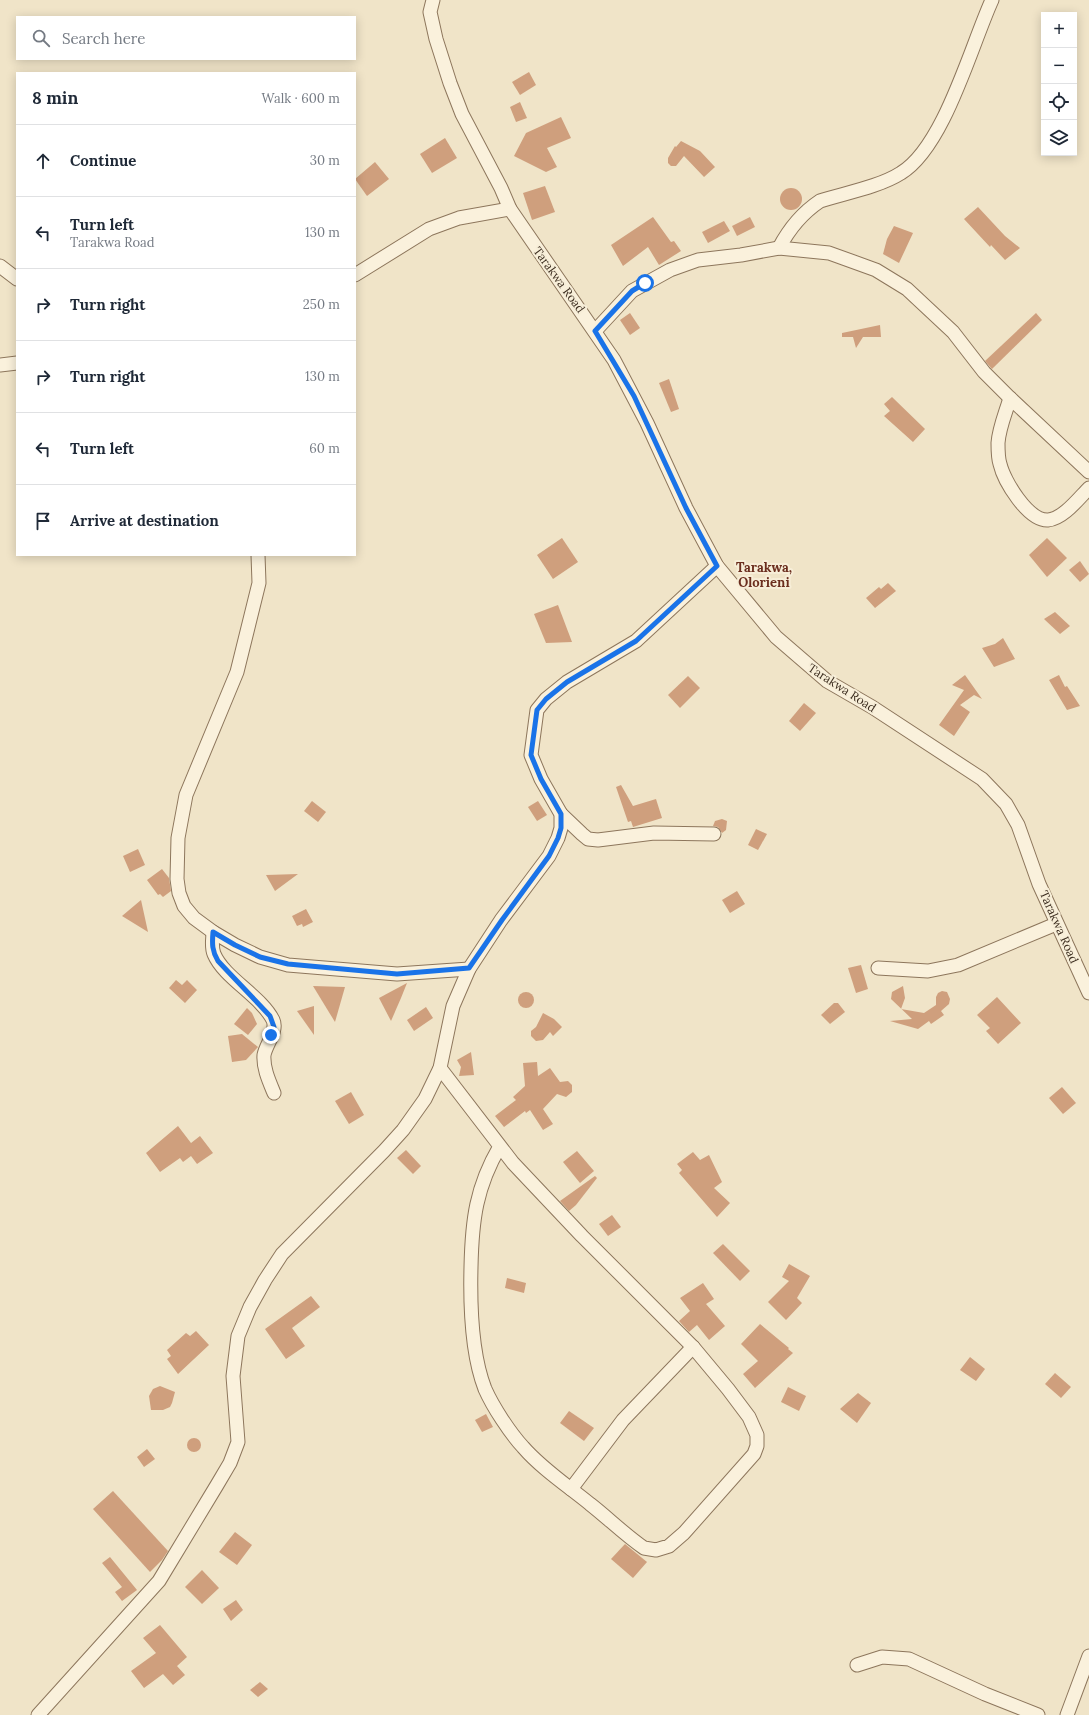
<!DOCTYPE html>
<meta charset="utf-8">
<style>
:root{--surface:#fff;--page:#f2f2f3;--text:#1f2937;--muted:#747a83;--line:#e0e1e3}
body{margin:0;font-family:Lora,serif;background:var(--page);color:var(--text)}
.controls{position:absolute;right:12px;top:12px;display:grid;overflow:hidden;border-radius:0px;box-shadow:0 2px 10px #0003}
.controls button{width:36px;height:36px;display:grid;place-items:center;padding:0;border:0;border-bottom:1px solid var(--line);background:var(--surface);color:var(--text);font:20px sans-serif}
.stop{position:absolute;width:12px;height:12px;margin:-9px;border:3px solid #1a73e8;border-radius:50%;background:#fff}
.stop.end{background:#1a73e8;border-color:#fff;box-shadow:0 1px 4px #0008}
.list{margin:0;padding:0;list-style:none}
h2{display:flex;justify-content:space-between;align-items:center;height:52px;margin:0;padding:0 16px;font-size:17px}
h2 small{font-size:13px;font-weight:400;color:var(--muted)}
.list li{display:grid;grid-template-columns:26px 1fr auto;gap:12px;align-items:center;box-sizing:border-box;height:72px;padding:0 16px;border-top:1px solid var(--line)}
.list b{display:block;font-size:15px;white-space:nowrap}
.list p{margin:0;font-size:13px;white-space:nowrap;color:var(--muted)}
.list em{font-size:13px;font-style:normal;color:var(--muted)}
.icon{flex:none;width:22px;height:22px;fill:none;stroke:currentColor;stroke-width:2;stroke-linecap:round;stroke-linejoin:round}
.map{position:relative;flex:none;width:1089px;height:1715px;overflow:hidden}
.search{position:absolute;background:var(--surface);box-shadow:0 2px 10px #0003;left:16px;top:16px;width:340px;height:44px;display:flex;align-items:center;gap:10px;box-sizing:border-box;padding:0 14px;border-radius:0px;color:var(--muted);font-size:15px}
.panel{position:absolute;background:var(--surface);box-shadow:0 2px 10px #0003;left:16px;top:72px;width:340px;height:484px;border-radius:0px}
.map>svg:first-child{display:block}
.building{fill:#cf9f7d}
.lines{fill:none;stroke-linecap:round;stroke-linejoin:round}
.minor-casing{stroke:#8d765c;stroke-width:15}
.minor{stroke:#faf1dc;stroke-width:13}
.route{stroke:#1a73e8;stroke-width:5}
.labels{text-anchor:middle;stroke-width:4;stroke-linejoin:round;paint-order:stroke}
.street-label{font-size:12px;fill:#3d2e20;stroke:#f7eed8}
.neighbourhood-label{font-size:13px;font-weight:bold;fill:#6b2e1e;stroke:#f7eed8}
</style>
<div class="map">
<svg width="1089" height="1715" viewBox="0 0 1089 1715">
<rect width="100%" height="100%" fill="#f0e4c8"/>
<g class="building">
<polygon points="529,72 536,85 520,95 512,82"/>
<polygon points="520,102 527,118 516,122 510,107"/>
<polygon points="561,117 571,138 547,148 557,167 546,172 514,156 526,133"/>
<polygon points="445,138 457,158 432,173 420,154"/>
<polygon points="681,141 700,151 715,167 704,177 684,156 676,166 671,166 668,163 668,158 675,146 676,147"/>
<polygon points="375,162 389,179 367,196 355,179"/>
<polygon points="545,186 555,212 532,220 523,193"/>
<circle cx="791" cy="199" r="11"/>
<polygon points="978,207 1005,236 1020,248 1005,260 991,245 990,247 964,219"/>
<polygon points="653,217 671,242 674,241 681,251 659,265 648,247 623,266 611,245"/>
<polygon points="750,217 755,227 737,236 732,226"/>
<polygon points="724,221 730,231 708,243 702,232"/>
<polygon points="894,226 913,233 899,263 883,254 887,239"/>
<polygon points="630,313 640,328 630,335 620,320"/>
<polygon points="1036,313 1042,320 992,369 985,361"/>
<polygon points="880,325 881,337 863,337 856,348 853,337 842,337 842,333"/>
<polygon points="669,379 679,409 671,412 659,383"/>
<polygon points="892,397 925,429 913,442 884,416 890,411 884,404"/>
<polygon points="562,538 578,562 553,579 537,555"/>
<polygon points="1047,538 1067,558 1047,577 1029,555"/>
<polygon points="1080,561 1089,574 1080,582 1069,570"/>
<polygon points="888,583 896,591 875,608 866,598 879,587 881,589"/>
<polygon points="558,605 572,642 546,643 534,614"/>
<polygon points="1055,612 1070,626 1060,634 1044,619"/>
<polygon points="1003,638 1015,659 994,667 982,648 995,644"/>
<polygon points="965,675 982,699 974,695 960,705 970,712 954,736 939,725 964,690 952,685"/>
<polygon points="1059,675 1065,687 1067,686 1080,706 1067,710 1049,680"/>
<polygon points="688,676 700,688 680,708 668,695"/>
<polygon points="804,703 816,713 800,731 789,721"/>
<polygon points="621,785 633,806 656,799 662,818 633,827 631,821 628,822 616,787"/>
<polygon points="312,801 326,812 318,822 304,811"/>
<polygon points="538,801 547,815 537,821 528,807"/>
<polygon points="722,819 727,821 726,830 722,833 718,827 713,826 715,821"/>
<polygon points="756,829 767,834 758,850 748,845"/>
<polygon points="138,849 145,865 130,872 123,856"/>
<polygon points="162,869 169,878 171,891 163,897 160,894 158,895 147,880"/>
<polygon points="298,874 275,891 266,875"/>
<polygon points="737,891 745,904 730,913 722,900"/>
<polygon points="141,900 148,932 122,916"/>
<polygon points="306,909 313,922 303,927 302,924 297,926 292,916"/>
<polygon points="861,965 868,989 856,993 848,968"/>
<polygon points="176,980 182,985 187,980 197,990 185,1003 169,988"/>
<polygon points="407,983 401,998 391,1021 379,998"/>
<polygon points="313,986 345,987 335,1022 327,1009"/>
<polygon points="903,986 905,998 901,1009 924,1013 936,1005 936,997 938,993 942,991 947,992 950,999 949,1004 941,1011 944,1015 931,1024 929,1021 918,1029 890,1021 912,1019 891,999 892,992"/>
<circle cx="526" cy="1000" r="8"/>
<polygon points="997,997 1021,1023 998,1044 986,1031 990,1028 977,1015"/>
<polygon points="834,1003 838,1003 845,1012 830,1024 821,1015"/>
<polygon points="314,1006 314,1035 297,1011"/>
<polygon points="426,1007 433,1018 414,1031 407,1020"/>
<polygon points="247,1008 252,1013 257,1024 248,1035 234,1024"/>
<polygon points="543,1013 554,1019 562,1027 553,1036 550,1032 543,1040 536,1041 531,1036 531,1031 536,1027"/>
<polygon points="242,1034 258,1047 246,1060 232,1062 228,1036"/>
<polygon points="471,1052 474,1075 459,1076 461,1067 457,1060"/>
<polygon points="537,1062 538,1076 550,1068 560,1082 568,1081 572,1085 572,1092 566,1097 557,1094 543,1109 553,1124 543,1130 530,1110 526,1113 525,1111 504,1127 495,1116 516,1100 513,1097 525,1086 523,1063"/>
<polygon points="1062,1087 1076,1103 1063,1114 1049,1098"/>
<polygon points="351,1092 364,1115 349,1124 335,1101"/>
<polygon points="178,1126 191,1143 200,1136 213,1153 197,1164 191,1156 183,1162 180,1158 160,1172 146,1153"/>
<polygon points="406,1150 421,1166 413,1174 397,1158"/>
<polygon points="577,1151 594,1171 580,1183 563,1162"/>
<polygon points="693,1152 700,1160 709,1155 722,1182 714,1188 730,1203 717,1217 679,1173 682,1170 677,1164"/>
<polygon points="595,1176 597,1178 576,1205 569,1211 560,1201"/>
<polygon points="612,1215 621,1227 608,1236 599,1224"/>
<polygon points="723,1244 750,1271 740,1281 713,1253"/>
<polygon points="789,1264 810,1276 797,1298 802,1303 786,1320 768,1302 789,1281 782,1277"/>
<polygon points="507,1278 526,1283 524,1293 505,1288"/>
<polygon points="703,1283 714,1299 706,1304 725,1326 709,1340 697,1325 689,1332 679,1321 690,1311 680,1298"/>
<polygon points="311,1296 320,1307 292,1328 305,1346 286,1359 265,1329"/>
<polygon points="760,1324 789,1348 788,1349 793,1353 755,1388 743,1374 758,1361 741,1344"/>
<polygon points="196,1331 209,1345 178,1374 167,1359 171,1356 167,1350 186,1333 190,1336"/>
<polygon points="970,1357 985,1369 976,1381 960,1370"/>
<polygon points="1055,1373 1071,1387 1061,1398 1045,1384"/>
<polygon points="160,1386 175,1392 172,1403 170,1407 163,1410 151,1410 149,1396 153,1389"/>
<polygon points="788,1387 806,1396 799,1411 781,1402"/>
<polygon points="858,1393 871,1403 857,1423 840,1409"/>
<polygon points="569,1411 594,1428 584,1441 560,1423"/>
<polygon points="486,1414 493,1427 482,1432 475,1420"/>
<circle cx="194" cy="1445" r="7"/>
<polygon points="147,1449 155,1459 144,1467 137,1457"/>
<polygon points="113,1491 168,1551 162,1560 150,1572 93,1509"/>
<polygon points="235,1532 252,1545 237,1565 219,1552"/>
<polygon points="625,1544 647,1562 633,1578 611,1559"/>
<polygon points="110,1557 137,1590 122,1601 115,1592 122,1587 102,1563"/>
<polygon points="202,1570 219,1588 202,1604 185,1587"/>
<polygon points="236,1600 243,1610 231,1621 223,1609"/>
<polygon points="160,1625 187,1657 177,1666 185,1675 173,1685 163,1674 144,1688 131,1671 156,1653 143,1638"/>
<polygon points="260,1682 268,1689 258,1697 250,1690"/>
</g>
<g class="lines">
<defs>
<g id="minor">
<polyline points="433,0 430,12 436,39 450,83 462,114 501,188 510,209 614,360 647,423 686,508 717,566 776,637 827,681 872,707 982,779 1006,804 1018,825 1039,884 1089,993"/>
<path d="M779 248C789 229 802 213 820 201 845 193 879 187 901 173 944 147 971 46 992 0"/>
<polyline points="0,266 17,279"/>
<polyline points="355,275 429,229 459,218 510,209"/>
<polyline points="595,331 632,291 670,270 698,260 741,255 779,248 829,253 876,270 907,289 953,332 984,372 1010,398 1089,472"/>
<polyline points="0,365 17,363"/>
<path d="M1010 398C1006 412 999 428 998 443 998 449 998 458 1000 464 1004 481 1028 521 1048 520 1063 519 1079 498 1089 488"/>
<polyline points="258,555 259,583 237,672 186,795 178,838 177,879 179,893 184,906 194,918 213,932 235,945 260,957 288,965 397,974 469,969"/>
<polyline points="561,814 582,834 588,839 598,840 654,833 714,834"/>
<path d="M213 932C213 939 211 947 214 954 224 978 261 996 273 1020 278 1031 266 1044 264 1055 263 1068 269 1081 274 1093"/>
<polyline points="878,968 928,971 958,965 1056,924"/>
<path d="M440 1068 513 1163 582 1236 693 1347 728 1389 749 1417 757 1435V1446L754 1454 684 1533 669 1546 656 1550 644 1548C625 1535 608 1518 590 1504 568 1486 542 1469 523 1447 510 1433 493 1407 485 1389 471 1353 470 1306 471 1267 472 1220 476 1187 500 1146"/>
<polyline points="571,1489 623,1420 693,1347"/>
<polyline points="857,1665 882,1657 909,1659 985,1694 1038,1715"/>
<polyline points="38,1715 159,1581 217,1485 230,1463 238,1442 233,1376 238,1336 250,1307 265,1280 282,1254 384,1151 403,1130 425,1099 440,1068 453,1006 469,969 501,920 549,856 558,838 561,828 561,814 541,779 531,755 537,710 546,699 567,682 636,641 717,566"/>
<polyline points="1067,1715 1089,1656"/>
</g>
</defs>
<use href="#minor" class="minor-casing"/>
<use href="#minor" class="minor"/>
</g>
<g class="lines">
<path class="route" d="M271 1035 274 1027 270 1016 218 961C212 951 212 944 213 932L235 945 260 957 288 964 397 974 469 968 502 920 549 856 558 838 561 828V814L541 779 531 755 537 710 546 699 567 682 636 641 717 566 686 508 634 396 595 331 632 291 645 283"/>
</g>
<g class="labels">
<g class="street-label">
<text transform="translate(559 280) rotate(54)" y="4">Tarakwa Road</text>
<text transform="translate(842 688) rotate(33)" y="4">Tarakwa Road</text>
<text transform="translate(1059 927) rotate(66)" y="4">Tarakwa Road</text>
</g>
<g class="neighbourhood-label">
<text x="764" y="572">Tarakwa,<tspan x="764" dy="15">Olorieni</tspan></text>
</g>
</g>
</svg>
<div class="controls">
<button>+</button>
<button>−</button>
<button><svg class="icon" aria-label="locate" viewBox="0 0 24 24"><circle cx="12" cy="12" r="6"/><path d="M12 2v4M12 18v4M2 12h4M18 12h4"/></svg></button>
<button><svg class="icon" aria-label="layers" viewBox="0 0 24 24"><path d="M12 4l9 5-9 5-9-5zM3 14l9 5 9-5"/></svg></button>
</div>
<div class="stop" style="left:645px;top:283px"></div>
<div class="stop end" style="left:271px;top:1035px"></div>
<div class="search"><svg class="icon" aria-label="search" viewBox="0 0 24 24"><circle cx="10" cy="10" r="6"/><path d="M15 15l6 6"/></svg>Search here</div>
<section class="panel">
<h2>8 min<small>Walk · 600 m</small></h2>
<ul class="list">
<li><svg class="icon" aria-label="ahead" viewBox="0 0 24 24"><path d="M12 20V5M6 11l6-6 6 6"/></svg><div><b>Continue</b></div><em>30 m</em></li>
<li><svg class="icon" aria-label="left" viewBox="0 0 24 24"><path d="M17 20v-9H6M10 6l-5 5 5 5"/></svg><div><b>Turn left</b><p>Tarakwa Road</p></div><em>130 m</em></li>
<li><svg class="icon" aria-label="right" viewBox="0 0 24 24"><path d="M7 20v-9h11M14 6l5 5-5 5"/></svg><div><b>Turn right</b></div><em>250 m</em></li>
<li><svg class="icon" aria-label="right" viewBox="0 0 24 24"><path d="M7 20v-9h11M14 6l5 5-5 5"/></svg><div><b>Turn right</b></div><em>130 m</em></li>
<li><svg class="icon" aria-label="left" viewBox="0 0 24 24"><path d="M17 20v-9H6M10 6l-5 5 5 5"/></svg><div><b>Turn left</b></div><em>60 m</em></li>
<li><svg class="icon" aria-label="arrive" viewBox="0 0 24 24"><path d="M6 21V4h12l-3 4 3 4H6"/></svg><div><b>Arrive at destination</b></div></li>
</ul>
</section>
</div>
